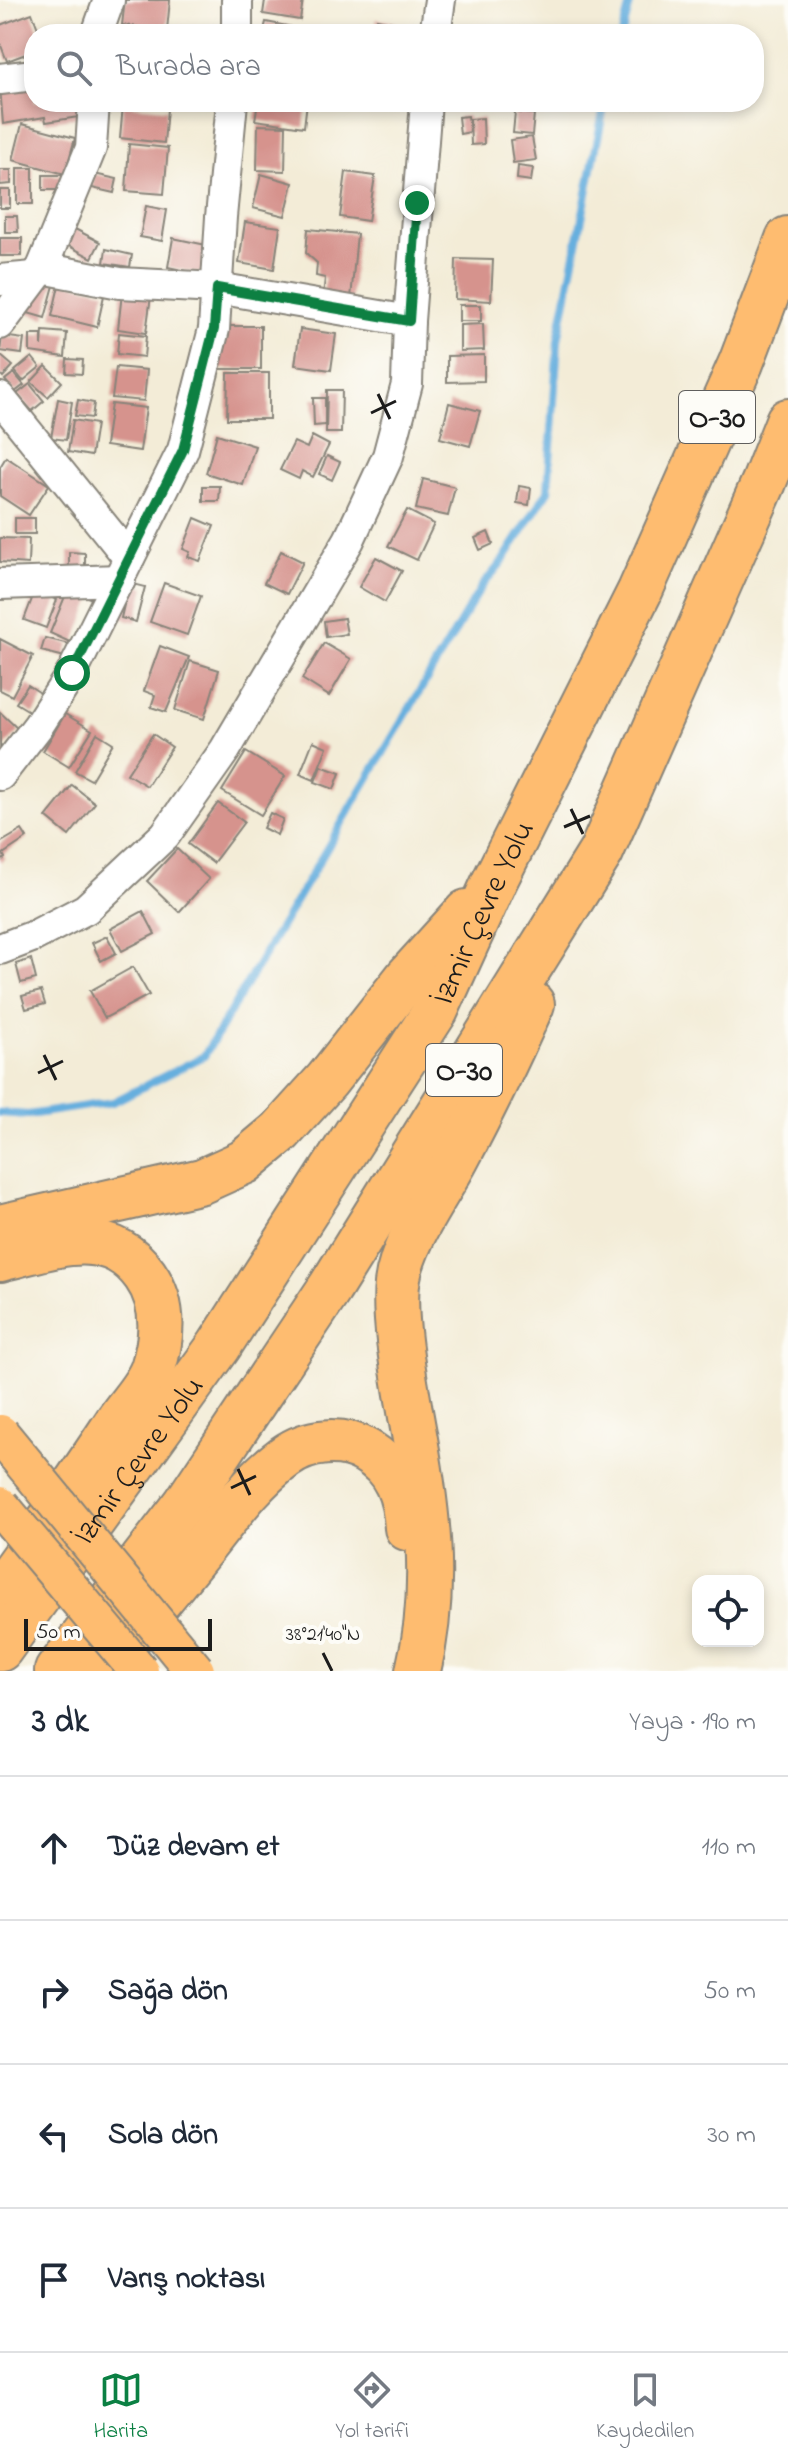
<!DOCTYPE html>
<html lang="tr">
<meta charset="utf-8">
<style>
:root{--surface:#fff;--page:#f6f6f7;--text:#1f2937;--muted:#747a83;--line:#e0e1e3;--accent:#0b8043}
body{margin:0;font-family:"Indie Flower",sans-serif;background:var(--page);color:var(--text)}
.controls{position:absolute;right:24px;bottom:24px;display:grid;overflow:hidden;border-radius:16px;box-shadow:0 4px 12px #0003}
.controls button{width:72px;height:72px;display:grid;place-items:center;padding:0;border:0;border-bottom:2px solid var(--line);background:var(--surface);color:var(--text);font:40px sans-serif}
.scale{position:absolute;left:24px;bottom:20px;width:188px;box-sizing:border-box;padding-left:8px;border:4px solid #1c1c1c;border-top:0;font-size:22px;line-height:28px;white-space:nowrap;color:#1c1c1c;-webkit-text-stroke:6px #fdfcf7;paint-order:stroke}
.stop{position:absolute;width:24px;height:24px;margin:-18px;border:6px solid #0b8043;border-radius:50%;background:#fff}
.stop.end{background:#0b8043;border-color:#fff;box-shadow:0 2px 8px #0008}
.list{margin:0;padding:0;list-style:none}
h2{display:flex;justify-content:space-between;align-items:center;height:104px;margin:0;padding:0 32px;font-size:34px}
h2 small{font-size:26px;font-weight:400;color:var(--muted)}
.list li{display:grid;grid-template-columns:52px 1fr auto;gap:24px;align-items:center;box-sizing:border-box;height:144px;padding:0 32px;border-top:2px solid var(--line)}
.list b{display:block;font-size:30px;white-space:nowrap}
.list em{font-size:26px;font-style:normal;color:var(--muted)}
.icon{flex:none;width:44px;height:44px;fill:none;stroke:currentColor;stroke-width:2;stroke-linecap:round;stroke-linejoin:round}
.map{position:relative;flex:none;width:788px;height:1671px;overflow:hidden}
.search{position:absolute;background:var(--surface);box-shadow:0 4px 12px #0003;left:24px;right:24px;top:24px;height:88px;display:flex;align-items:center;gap:20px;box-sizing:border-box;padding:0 28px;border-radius:32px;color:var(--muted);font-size:30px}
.sheet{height:680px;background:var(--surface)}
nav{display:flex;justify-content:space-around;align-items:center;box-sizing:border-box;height:112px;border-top:2px solid var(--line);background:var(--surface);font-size:22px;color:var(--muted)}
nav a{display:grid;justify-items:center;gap:4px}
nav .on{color:var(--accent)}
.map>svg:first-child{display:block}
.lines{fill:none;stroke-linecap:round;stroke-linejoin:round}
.stream{stroke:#66afde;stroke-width:8}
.building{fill:#d6938d}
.minor-casing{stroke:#88847a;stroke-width:34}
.highway-casing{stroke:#88847a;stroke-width:48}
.minor{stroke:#fff;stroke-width:30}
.highway{stroke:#febc70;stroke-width:44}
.major-bridge-casing{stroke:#88847a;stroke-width:42;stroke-linecap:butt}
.major-bridge{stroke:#febc70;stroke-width:38}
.route{stroke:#0b8043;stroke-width:10}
.ticks{fill:none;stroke:#1c1c1c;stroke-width:3}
.labels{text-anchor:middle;stroke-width:8;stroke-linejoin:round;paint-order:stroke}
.shield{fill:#fdfcf7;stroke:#605f5e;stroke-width:2}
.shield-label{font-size:30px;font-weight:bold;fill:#1c1c1c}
.street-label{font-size:32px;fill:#1c1c1c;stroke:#fdfcf7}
.ticks-label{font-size:20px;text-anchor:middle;fill:#1c1c1c;stroke:#fdfcf7;stroke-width:8;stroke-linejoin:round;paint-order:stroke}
</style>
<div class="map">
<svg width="788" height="1671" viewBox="0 0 788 1671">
<rect width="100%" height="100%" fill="#fdfcf7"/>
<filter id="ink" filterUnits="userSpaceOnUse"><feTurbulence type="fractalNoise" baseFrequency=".0125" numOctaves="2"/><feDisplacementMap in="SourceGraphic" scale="16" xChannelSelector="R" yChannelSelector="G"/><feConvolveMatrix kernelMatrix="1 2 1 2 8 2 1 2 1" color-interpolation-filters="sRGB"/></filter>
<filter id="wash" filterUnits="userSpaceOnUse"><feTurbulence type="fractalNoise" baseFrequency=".006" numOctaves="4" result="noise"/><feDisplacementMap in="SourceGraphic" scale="32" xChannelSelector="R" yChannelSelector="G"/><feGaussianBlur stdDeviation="1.8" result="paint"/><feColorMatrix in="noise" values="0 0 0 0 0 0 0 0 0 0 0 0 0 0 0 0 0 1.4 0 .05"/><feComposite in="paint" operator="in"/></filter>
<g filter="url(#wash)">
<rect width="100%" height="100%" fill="#f3ecd7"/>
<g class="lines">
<g class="stream">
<polyline points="622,34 631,0"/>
<polyline points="0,1113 28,1115 113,1102 204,1056 482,586 502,562 548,491 558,340 605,102"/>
</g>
</g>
<g id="blocks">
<g class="building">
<polygon points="125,0 170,0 167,30 122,25"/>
<polygon points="265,0 303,0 300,20 263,14"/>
<polygon points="32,13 40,34 34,34 34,51 7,61 0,43 0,25"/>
<polygon points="377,19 397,23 396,34 374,34"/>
<polygon points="266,22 298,28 297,34 263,34"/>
<polygon points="113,27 149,31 149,34 112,34"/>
<polygon points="34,81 34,102 83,102 85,116 46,122 45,117 3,124 0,87"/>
<polygon points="258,102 307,102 304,127 255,120"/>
<polygon points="123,105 167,109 164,143 120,138"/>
<polygon points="515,112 534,114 532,135 513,133"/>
<polygon points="468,116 470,132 460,134 458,117"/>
<polygon points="483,118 484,144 471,145 470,119"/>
<polygon points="22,124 75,138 65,174 13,160"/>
<polygon points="258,125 286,126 285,171 257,170"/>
<polygon points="532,137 536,160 513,163 510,140"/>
<polygon points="129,144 168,148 164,194 126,191"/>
<polygon points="518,166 533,168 531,181 517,179"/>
<rect x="17" y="168" width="16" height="36"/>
<polygon points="0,170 11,170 11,184 0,185"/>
<polygon points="346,172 375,176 368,221 340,217"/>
<polygon points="94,174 117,179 114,193 92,188"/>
<polygon points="261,174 293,183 285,216 253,208"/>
<rect x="43" y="175" width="19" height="15"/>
<rect x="0" y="190" width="10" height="18"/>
<polygon points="146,206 167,210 162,241 140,237"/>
<polygon points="5,216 17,216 18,232 5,232"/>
<polygon points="245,222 280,227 274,269 239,263"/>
<polygon points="73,228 100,242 92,258 65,244"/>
<polygon points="308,229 357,234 351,299 323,296 325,278 316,276 317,263 306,253"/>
<rect x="0" y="238" width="22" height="18"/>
<polygon points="173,238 206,245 201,274 168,267"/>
<polygon points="106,249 132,255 130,267 104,263"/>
<polygon points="456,259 493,260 491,301 455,299"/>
<polygon points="38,277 55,282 45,318 28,313"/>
<polygon points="60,281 105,291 97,327 52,316"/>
<polygon points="122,293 151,296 146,333 118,329"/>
<rect x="459" y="305" width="22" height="16"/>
<polygon points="483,324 484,350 460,351 460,325"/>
<rect x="216" y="326" width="45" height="43"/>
<polygon points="300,329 336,334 331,370 295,365"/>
<polygon points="43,331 67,333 65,357 30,352 30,335 42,335 42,346"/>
<polygon points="119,333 146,336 144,357 117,354"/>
<polygon points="2,336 24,339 22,354 0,351"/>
<polygon points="0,355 13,366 3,377 0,374"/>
<polygon points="484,355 484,381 447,382 447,356"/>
<polygon points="32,357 40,367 23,381 15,371"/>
<polygon points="67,359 83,360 82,374 66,373"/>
<polygon points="46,366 62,382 48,397 31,382"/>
<polygon points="116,367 147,370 144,401 112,398"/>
<polygon points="14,373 24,385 15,392 5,380"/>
<polygon points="228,373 269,373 269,419 227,419"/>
<polygon points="30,384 44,401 32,411 17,394"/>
<polygon points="327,390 342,390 341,433 326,433"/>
<polygon points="313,398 325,398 325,425 314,426"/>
<polygon points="58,399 72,402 66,440 51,438"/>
<polygon points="78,400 94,403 92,418 75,416"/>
<polygon points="449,403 480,411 470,446 440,438"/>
<polygon points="111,404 146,408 140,451 105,446"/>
<polygon points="73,420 96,424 91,456 68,452"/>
<polygon points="217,434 255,446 243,485 206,473"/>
<polygon points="312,436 329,445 313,477 302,471 299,479 280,470 294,442 307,448"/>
<polygon points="327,456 340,462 332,480 319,474"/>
<polygon points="6,457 49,485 29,515 0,496 0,467"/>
<polygon points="423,479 455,487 448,516 416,509"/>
<polygon points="203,486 220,486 219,501 203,501"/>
<polygon points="519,486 531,488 529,505 517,503"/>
<polygon points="407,510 434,524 417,560 388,546"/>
<rect x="15" y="518" width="20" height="16"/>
<polygon points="195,518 214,526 200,561 188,557 190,552 183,549"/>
<polygon points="488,532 493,544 480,550 475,538"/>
<polygon points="0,538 29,539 28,564 0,562"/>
<polygon points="281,551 303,562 287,594 264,583"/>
<polygon points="69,552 85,553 85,570 69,569"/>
<polygon points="376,557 402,571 385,602 359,587"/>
<polygon points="129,583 145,587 136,622 121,618"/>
<polygon points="164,583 201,596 187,635 150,622"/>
<polygon points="68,589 92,599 74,644 50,633"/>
<polygon points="35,591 57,600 46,628 24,620"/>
<polygon points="344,618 347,634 326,637 324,621"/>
<polygon points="45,638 69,644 65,657 41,651"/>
<polygon points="0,639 33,656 12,696 0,690"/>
<polygon points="324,643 351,659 329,696 302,679"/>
<polygon points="160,646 189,657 166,712 151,707 155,695 144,691"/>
<polygon points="190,661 219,670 204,719 175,710"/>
<polygon points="28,685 45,696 34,714 16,703"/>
<polygon points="0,712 20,731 0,751"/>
<polygon points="65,714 92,730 69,767 43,751"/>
<polygon points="97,733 113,743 91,780 75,771"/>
<polygon points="153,734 172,747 147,786 127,774"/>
<polygon points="313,741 327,747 314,780 300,774"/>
<polygon points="246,752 285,776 261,815 222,791"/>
<polygon points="321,766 340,773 334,789 315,782"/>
<polygon points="72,785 95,803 69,836 46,817"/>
<polygon points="218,803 244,822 213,863 188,844"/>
<polygon points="270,813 283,819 277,835 263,828"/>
<polygon points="22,830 27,838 3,854 5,858 0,862 0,843"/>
<polygon points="177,849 209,879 179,912 147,881"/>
<polygon points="143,911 155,934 122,951 110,929"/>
<polygon points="107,936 116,953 101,961 92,943"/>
<polygon points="31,959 36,979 21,983 16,964"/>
<polygon points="133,967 149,995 105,1018 90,991"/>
<polygon points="41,991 45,1004 26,1009 22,996"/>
</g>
</g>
</g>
<g filter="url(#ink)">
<use href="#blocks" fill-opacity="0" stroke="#88847a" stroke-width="2"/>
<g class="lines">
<defs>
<g id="minor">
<polyline points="97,34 109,0"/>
<polyline points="237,34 237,0"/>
<polyline points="435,34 440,0"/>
<polyline points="0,79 34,75"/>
<polyline points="42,268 120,283 217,288 409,321"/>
<polyline points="0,280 34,277"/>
<polyline points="0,324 42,268 91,148 94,102"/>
<polyline points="0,398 129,558"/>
<polyline points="0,584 120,580"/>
<polyline points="0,775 38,726 72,673 183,450 214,329 221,217 232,102"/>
<polyline points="0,949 34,936 86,909 165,835 225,750 349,540 388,456 407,384 409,321 426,102"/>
</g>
<g id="highway">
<polyline points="0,1227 202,1181 244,1162 281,1131 327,1080 407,978 467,912"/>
<path d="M0 1259C52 1247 107 1222 145 1275 165 1303 163 1337 153 1368 147 1386 130 1403 119 1419 81 1477 41 1533 0 1589"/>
<path id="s1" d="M0 1649 219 1346 436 1010 495 880 640 591 741 363 788 239"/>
<polyline points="57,1671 185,1505 330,1288 601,852 764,482 788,421"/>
<path d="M101 1671C135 1630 169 1589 203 1547 228 1516 252 1481 285 1457 308 1440 342 1437 366 1451 396 1468 405 1496 407 1528"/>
<path d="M418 1671C439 1585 427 1503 411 1417 405 1381 393 1320 397 1284 402 1241 437 1196 457 1158 484 1108 508 1057 532 1004"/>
</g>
</defs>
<use href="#minor" class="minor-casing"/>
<use href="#highway" class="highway-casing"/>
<use href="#minor" class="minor"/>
<use href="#highway" class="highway"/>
<defs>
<g id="major-bridge">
<polyline points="0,1434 195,1671"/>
<polyline points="0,1506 139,1671"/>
</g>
</defs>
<use href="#major-bridge" class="major-bridge-casing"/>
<use href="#major-bridge" class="major-bridge"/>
</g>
</g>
<g class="lines" filter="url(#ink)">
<polyline class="route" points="72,673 183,450 214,329 217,288 409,321 417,203"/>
</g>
<path class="ticks" d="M378 394 390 419M371 413 396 401M571 809 583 834M564 827 590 816M44 1055 56 1080M38 1073 63 1061M238 1469 250 1495M231 1488 256 1476M323 1653 332 1671"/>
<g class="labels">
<g class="shield">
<rect x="679" y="391" width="76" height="52" rx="6"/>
<rect x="426" y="1044" width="76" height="52" rx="6"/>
</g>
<g class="shield-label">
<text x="717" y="427">O-30</text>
<text x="464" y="1080">O-30</text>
</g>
<g class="street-label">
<text dy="11" stroke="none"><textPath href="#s1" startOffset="882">İzmir Çevre Yolu</textPath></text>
<text dy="11" stroke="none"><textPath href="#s1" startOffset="234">İzmir Çevre Yolu</textPath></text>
</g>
</g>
<g class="ticks-label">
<text x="323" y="1640">38°21'40"N</text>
</g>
</svg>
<div class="controls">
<button><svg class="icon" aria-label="locate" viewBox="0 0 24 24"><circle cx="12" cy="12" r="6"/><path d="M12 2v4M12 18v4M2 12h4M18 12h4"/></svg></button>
</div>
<div class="scale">50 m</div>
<div class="stop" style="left:72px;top:673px"></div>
<div class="stop end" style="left:417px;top:203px"></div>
<div class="search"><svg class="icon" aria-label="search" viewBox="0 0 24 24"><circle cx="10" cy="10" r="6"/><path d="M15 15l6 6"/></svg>Burada ara</div>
</div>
<section class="sheet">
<h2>3 dk<small>Yaya · 190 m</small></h2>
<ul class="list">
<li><svg class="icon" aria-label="ahead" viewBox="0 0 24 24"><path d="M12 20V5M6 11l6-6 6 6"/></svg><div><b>Düz devam et</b></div><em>110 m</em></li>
<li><svg class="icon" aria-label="right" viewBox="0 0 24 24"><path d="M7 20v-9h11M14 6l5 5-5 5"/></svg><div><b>Sağa dön</b></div><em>50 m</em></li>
<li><svg class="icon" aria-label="left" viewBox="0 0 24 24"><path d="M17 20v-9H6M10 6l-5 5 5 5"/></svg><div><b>Sola dön</b></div><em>30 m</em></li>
<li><svg class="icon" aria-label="arrive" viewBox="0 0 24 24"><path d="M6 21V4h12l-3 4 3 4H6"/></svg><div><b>Varış noktası</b></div></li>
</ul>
</section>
<nav>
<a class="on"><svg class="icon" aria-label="map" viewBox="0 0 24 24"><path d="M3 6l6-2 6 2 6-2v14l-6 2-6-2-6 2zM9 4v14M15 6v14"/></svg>Harita</a>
<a><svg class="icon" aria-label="directions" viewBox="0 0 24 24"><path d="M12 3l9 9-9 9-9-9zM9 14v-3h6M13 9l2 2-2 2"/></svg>Yol tarifi</a>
<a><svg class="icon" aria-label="saved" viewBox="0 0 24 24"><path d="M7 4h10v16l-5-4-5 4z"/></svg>Kaydedilen</a>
</nav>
